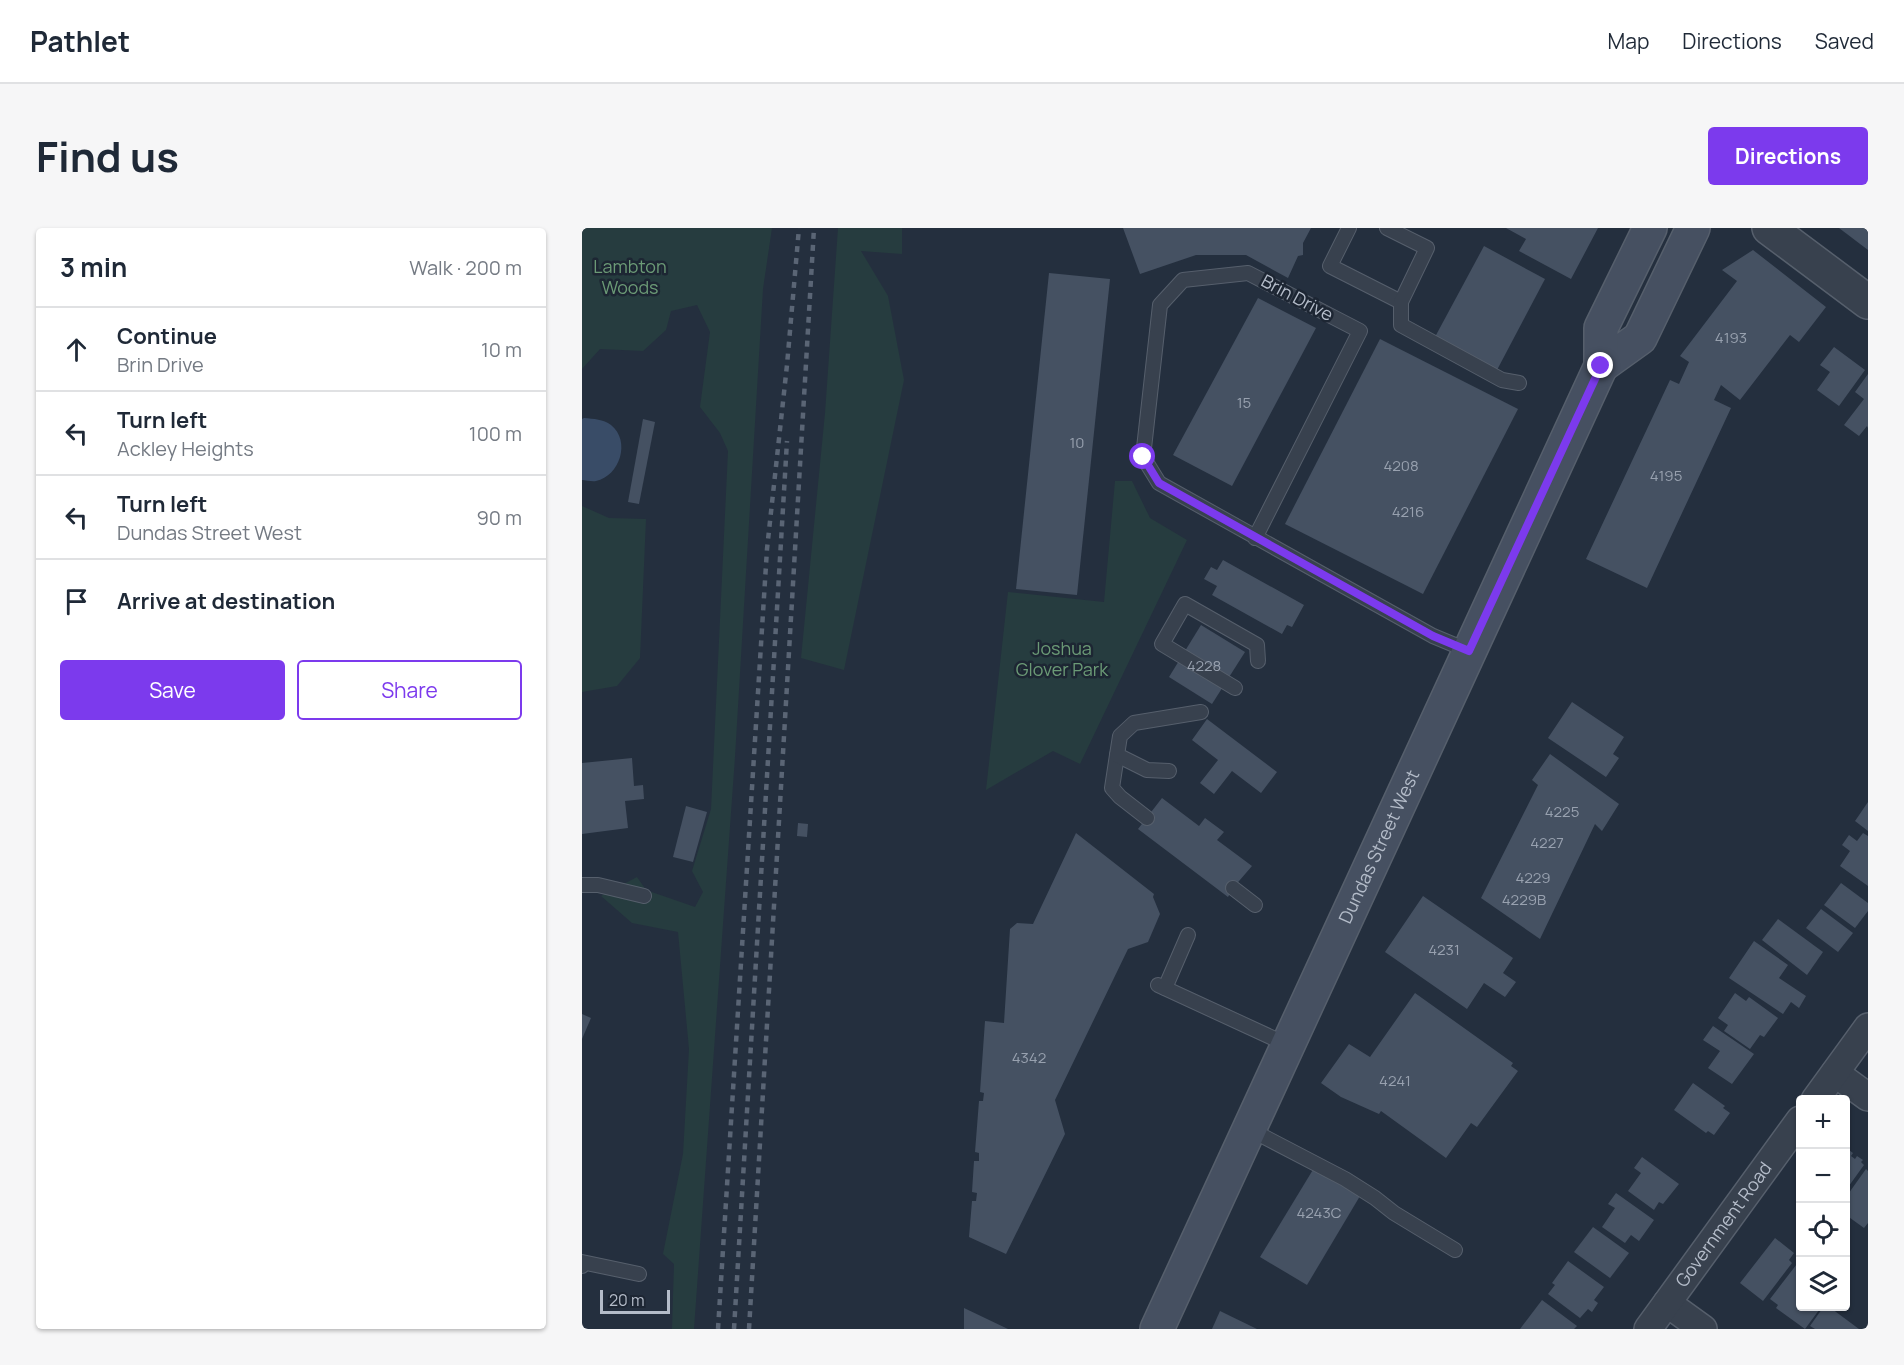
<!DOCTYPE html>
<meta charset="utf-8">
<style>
:root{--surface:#fff;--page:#f6f6f7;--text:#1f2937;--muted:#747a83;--line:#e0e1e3;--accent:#7c3aed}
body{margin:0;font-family:Manrope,sans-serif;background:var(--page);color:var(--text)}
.controls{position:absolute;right:18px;bottom:18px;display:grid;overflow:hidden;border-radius:6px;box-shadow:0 2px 4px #0004}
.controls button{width:54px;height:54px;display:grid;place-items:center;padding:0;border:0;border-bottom:2px solid var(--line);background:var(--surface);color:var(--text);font:30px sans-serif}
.scale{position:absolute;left:18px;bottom:15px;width:70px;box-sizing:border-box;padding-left:6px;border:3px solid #b4bcc9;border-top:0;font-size:16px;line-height:21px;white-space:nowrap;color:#b4bcc9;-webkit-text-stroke:4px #1d2633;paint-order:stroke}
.stop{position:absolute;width:18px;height:18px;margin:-14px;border:4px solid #7c3aed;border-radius:50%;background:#fff}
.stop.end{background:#7c3aed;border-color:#fff;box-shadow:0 2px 6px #0008}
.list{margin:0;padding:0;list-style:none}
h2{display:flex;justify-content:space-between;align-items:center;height:78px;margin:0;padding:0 24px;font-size:26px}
h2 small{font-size:20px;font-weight:400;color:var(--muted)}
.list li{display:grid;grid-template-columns:39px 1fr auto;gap:18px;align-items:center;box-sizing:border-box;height:84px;padding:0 24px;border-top:2px solid var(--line)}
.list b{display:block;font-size:22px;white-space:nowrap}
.list p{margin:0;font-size:20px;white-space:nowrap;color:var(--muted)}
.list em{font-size:20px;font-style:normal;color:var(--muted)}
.actions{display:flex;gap:12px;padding:18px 24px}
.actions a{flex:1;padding:14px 0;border:2px solid var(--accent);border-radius:6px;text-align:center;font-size:21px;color:var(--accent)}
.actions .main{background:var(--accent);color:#fff}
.icon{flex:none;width:33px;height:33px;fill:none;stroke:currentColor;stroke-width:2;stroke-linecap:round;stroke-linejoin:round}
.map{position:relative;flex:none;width:1286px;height:1101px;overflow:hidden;border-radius:6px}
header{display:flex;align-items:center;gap:36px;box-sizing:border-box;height:84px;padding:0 30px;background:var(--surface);border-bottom:2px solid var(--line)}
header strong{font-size:28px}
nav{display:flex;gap:33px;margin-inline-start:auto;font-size:21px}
.intro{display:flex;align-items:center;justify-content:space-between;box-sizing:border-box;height:144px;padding:0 36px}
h1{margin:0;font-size:42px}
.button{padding:15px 27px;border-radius:6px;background:var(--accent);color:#fff;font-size:21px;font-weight:700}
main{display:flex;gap:36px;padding:0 36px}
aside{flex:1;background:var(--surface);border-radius:6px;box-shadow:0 2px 4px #0004}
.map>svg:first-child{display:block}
.green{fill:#263c3f}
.water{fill:#394c67}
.building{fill:#455162}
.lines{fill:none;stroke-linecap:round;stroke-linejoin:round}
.service-casing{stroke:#565f6c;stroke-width:16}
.minor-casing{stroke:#565f6c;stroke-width:30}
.tertiary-casing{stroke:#565f6c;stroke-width:36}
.secondary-casing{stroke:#565f6c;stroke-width:36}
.service{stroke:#38414e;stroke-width:14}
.minor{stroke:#38414e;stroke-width:27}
.tertiary{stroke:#38414e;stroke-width:33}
.secondary{stroke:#465061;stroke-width:33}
.rail{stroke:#5a6575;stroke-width:4.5;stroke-dasharray:6 6;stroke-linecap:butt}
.route{stroke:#7c3aed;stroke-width:8}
.labels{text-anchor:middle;stroke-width:5;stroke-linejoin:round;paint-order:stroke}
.number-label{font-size:15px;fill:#98a1af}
.park-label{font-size:18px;fill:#6b9a76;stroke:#1d2633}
.street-label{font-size:18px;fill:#b4bcc9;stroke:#1d2633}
</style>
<header>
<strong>Pathlet</strong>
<nav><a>Map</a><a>Directions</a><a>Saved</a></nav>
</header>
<div class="intro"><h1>Find us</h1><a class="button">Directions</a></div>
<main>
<aside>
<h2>3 min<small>Walk · 200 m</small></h2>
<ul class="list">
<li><svg class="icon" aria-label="ahead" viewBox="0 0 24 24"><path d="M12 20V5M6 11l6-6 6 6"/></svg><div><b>Continue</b><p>Brin Drive</p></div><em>10 m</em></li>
<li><svg class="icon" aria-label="left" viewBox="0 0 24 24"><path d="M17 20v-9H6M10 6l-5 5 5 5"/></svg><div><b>Turn left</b><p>Ackley Heights</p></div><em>100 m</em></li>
<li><svg class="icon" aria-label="left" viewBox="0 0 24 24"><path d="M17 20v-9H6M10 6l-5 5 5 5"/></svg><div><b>Turn left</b><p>Dundas Street West</p></div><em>90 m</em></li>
<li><svg class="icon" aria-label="arrive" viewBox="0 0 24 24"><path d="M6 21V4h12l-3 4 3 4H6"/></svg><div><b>Arrive at destination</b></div></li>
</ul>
<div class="actions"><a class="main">Save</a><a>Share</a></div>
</aside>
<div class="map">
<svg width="1286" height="1101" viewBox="0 0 1286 1101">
<rect width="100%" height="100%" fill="#242f3e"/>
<g class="green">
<polygon points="0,0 190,0 181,61 153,529 112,1101 90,1101 92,1036 81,1026 101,926 107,821 96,704 50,695 19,668 55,649 64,662 113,679 121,664 110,643 129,581 146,223 138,205 118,179 128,104 115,77 89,83 84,102 61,123 18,121 0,141"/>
<polygon points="256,0 320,0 320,26 279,23 306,68 322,152 262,442 219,430 243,185"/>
<polygon points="533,253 550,253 568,290 605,312 498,536 471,523 404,562 426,364 522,374"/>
<polygon points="0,278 27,290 64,291 58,430 35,458 0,464"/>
</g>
<path class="water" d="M2 190C12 191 21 191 29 197 49 213 38 248 14 253 10 254 4 252 0 252V191Z"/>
<g class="building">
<polygon points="541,0 729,0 721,15 721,27 716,28 706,50 664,27 614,27 558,46"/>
<polygon points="924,0 1016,0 989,51 937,23 944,11"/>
<polygon points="1257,0 1286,0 1286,22"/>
<polygon points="902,18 963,51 915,142 853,109"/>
<polygon points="1171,22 1244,79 1217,114 1208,107 1158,172 1139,157 1132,172 1149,180 1065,360 1004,331 1088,152 1097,156 1107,134 1098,128 1155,53 1140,42"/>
<polygon points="467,45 528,51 495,367 434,361"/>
<polygon points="676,70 734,100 650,258 591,227"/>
<polygon points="798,111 936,181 841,366 703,296"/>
<polygon points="1252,119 1283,142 1257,178 1235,162 1248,144 1238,137"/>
<polygon points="1286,146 1286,200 1285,198 1277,208 1262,197 1282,171 1273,164"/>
<polygon points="61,191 73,194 57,276 46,274"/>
<polygon points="641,332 722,377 710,399 705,397 700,406 630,367 635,358 622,351 629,339 635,342"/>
<polygon points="619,397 663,424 630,476 587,449"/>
<polygon points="990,474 1042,509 1031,526 1037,530 1024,549 966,510"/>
<polygon points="625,491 695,544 679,565 650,543 632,566 618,555 636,532 610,512"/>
<polygon points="968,526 1037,576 1020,603 1013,596 958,711 899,670 956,557 950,552"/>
<polygon points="50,530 52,558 61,557 62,571 43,573 46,600 0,606 0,535"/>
<polygon points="580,570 617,598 623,590 642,604 635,612 670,638 651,660 646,669 556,601"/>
<polygon points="1286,574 1286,603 1273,593"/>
<polygon points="104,578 125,584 111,634 91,629"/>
<polygon points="216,595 226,596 225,609 215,608"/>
<polygon points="494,605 572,666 571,669 578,686 566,714 546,721 473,872 483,906 424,1026 387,1009 390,973 394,973 395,965 390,964 392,933 397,933 397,925 393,924 397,873 401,873 402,865 398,864 403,793 422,795 428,701 435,695 451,696"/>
<polygon points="1281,605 1286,608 1286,658 1258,638 1268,623 1260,617 1267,607 1275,613"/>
<polygon points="1259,655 1286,675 1286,683 1273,700 1242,677"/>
<polygon points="841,668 931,730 921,745 934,754 923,769 902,755 885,781 803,724"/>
<polygon points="1239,681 1271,705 1256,724 1224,700"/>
<polygon points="1196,691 1241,724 1225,747 1180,712"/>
<polygon points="1172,713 1206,737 1197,750 1224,768 1217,780 1209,774 1201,786 1147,750"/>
<polygon points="833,765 931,835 929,838 936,843 895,899 889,895 864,930 799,883 797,886 759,869 739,855 767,816 788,829"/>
<polygon points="1153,765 1164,773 1167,769 1196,790 1182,809 1178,807 1168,821 1142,803 1146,797 1136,790"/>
<polygon points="0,786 9,790 0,811"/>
<polygon points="1131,798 1172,826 1150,856 1126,840 1138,823 1121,812"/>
<polygon points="1111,855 1143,878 1141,880 1148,885 1132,907 1126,903 1124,905 1092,882"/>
<polygon points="1264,920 1271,925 1269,928 1273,931 1275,928 1281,932 1279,934 1282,937 1264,962"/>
<polygon points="1060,929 1097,956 1081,976 1077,974 1072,982 1046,963 1059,945 1052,940"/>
<polygon points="732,940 778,968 725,1057 678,1029"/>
<polygon points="1284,941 1286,943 1286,995 1282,1000 1264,987 1264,969"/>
<polygon points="1034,965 1072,992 1057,1013 1049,1007 1043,1015 1020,999 1033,980 1026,976"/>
<polygon points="1011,999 1047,1025 1028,1050 992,1024"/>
<polygon points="1193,1010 1212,1025 1207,1032 1210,1035 1181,1073 1158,1055"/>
<polygon points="1218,1032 1218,1078 1240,1078 1223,1101 1194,1080 1196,1077 1188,1071"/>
<polygon points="986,1033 1022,1059 1012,1072 1016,1075 1010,1084 1006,1081 998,1090 966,1066 973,1057 970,1055"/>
<polygon points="960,1072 995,1098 992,1101 938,1101"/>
<polygon points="1242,1078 1246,1078 1277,1101 1233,1101 1228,1098"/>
<polygon points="382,1080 426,1101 382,1101"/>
<polygon points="638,1083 675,1101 630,1101"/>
</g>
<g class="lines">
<defs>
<g id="service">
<polyline points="767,0 748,38 819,74"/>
<polyline points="805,0 845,20 819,74 819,97 920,152 937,155"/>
<polyline points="673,310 778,103 666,45 601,52 578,77 561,229 577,255 851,408 887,423"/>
<polyline points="653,460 580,416 603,376 675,417 676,433"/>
<polyline points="535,527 530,560 538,569 565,590"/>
<polyline points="587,543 565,542 535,527 538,508 552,495 619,484"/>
<polyline points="0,657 16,657 62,668"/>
<polyline points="651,660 673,677"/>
<polyline points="576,757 706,817"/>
<polyline points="583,760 606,707"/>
<polyline points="667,901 763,951 793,970 812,985 873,1022"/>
<polyline points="0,1038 0,1034 57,1046"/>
</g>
<g id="minor">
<polyline points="1253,845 1286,869"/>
<polyline points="1233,872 1286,799"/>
<polyline points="1085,1075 1121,1101"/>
<path id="s1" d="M1066 1101 1218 892"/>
</g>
<polyline id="tertiary" points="1187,0 1286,74"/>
<g id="secondary">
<polyline points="1019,138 1058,110 1111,0"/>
<path id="s2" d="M575 1101 1019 138V100L1068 0"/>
</g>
</defs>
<use href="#service" class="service-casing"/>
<use href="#minor" class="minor-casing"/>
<use href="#tertiary" class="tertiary-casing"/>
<use href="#secondary" class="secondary-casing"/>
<use href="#service" class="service"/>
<use href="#minor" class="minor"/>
<use href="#tertiary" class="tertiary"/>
<use href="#secondary" class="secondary"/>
<g class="rail">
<polyline points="136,1101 185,321 205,137 217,0"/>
<polyline points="152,1101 205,213"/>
<polyline points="167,1101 232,0"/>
</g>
</g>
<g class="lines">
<polyline class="route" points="561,229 577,255 851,408 887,423 1019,138"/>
</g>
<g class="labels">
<g class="number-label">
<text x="1149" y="115">4193</text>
<text x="662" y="180">15</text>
<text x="495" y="220">10</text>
<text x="819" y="243">4208</text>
<text x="1084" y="253">4195</text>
<text x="826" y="289">4216</text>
<text x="622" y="443">4228</text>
<text x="980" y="589">4225</text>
<text x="965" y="620">4227</text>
<text x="951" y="655">4229</text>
<text x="942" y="677">4229B</text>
<text x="862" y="727">4231</text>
<text x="447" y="835">4342</text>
<text x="813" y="858">4241</text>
<text x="737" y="990">4243C</text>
</g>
<g class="park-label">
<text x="48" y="45">Lambton<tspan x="48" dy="21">Woods</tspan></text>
<text x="480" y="427">Joshua<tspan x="480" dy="21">Glover Park</tspan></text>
</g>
<g class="street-label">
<text transform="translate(715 70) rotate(28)" y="6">Brin Drive</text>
<text dy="6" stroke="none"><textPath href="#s2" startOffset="531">Dundas Street West</textPath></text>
<text dy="6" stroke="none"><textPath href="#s1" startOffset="129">Government Road</textPath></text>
</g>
</g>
</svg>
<div class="controls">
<button>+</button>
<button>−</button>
<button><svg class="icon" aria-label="locate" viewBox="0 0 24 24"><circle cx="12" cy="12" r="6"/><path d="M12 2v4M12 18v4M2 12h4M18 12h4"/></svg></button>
<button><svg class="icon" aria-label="layers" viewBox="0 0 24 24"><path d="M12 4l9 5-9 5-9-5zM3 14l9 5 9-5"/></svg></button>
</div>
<div class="scale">20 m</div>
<div class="stop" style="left:561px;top:229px"></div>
<div class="stop end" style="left:1019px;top:138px"></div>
</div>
</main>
